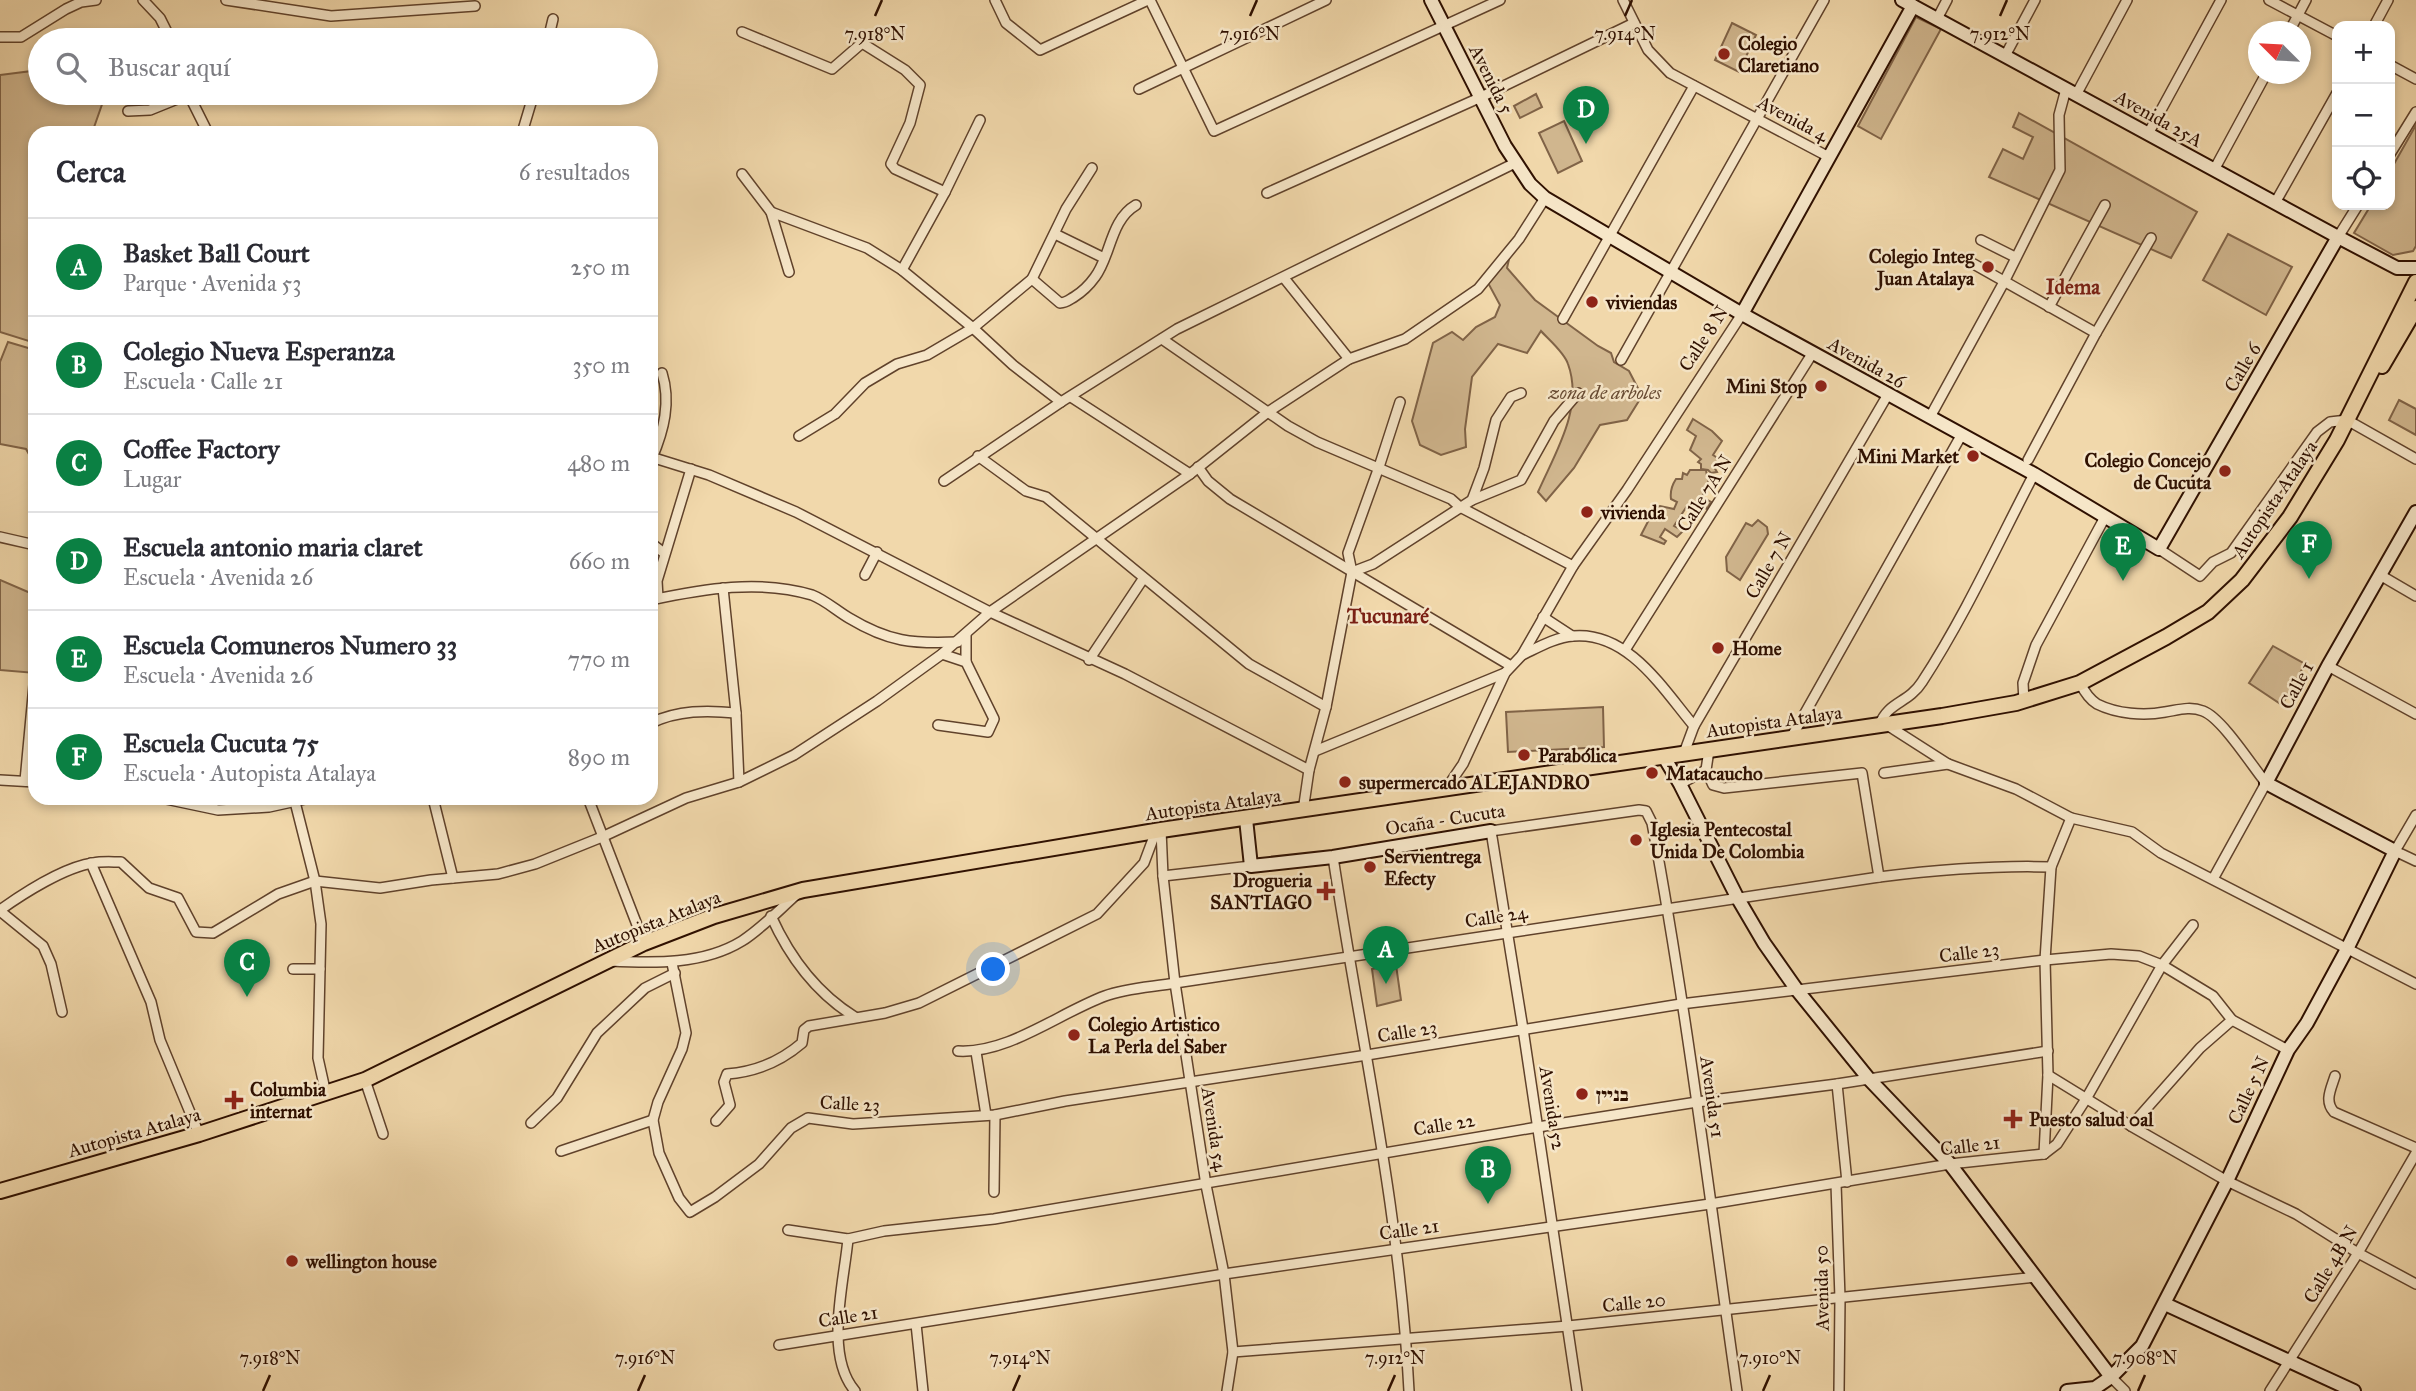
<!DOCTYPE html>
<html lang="es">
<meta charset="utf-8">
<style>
:root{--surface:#fff;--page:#f7f7f7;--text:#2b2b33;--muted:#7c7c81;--line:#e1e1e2;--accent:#0b8043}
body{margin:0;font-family:"IM FELL Great Primer","Frank Ruhl Libre",serif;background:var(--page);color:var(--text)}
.controls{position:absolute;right:21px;top:21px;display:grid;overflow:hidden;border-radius:14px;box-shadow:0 4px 10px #0003}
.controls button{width:63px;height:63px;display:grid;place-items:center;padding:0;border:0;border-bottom:2px solid var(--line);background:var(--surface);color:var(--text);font:35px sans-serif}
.compass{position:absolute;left:2248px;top:21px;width:63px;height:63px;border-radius:50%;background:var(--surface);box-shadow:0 4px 10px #0003;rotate:294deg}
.you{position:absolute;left:994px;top:970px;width:24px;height:24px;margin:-18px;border:5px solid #fff;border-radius:50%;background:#1a73e8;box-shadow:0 0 0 10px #1a73e833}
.badge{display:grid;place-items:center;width:46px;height:46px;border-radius:50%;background:var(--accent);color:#fff;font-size:23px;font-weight:700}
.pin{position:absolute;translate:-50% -58px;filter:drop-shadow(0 2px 4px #0008)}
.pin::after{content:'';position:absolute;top:37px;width:24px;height:21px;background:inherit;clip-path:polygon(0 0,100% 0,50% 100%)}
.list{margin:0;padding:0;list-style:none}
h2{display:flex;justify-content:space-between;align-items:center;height:91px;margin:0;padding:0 28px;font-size:30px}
h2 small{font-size:23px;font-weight:400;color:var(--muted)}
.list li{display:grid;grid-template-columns:46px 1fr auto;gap:21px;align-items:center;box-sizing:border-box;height:98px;padding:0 28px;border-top:2px solid var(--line)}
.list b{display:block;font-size:26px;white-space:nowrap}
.list p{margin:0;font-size:23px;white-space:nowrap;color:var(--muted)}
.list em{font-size:23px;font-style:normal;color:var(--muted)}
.icon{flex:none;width:38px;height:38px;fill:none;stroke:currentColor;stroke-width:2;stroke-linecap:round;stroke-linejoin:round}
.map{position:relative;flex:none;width:2416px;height:1391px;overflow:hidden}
.search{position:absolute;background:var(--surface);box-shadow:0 4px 10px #0003;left:28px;top:28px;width:630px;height:77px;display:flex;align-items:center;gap:18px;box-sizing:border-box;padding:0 24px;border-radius:38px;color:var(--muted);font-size:26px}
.panel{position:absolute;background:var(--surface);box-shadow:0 4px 10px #0003;left:28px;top:126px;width:630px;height:679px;border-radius:21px}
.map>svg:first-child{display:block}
.green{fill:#d0b68e;stroke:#806347;stroke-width:2}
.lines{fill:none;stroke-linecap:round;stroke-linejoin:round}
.street-casing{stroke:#60422b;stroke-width:12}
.secondary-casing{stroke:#2f1000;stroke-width:16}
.primary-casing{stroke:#2f1000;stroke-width:18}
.street{stroke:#f6e6c8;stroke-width:9}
.secondary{stroke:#f6e6c8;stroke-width:12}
.primary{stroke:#f1d8ab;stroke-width:14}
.ticks{fill:none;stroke:#2f1000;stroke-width:2.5}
.poi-dot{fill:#8f2418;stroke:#f6e6c8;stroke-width:2.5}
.labels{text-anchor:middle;stroke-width:5;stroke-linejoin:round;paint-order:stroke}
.poi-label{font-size:19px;font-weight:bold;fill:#2f1000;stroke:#f6e6c8;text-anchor:start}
.street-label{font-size:19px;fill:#2f1000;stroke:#f6e6c8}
.park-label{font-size:19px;font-style:italic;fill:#674a32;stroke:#f6e6c8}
.neighbourhood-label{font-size:21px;font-weight:bold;fill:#7a1f14;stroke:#f6e6c8}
.ticks-label{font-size:18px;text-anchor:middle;fill:#2f1000;stroke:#f6e6c8;stroke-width:5;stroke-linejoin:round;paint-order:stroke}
</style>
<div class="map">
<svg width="2416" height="1391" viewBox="0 0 2416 1391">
<rect width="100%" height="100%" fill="#f1d8ab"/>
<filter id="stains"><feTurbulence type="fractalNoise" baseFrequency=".00286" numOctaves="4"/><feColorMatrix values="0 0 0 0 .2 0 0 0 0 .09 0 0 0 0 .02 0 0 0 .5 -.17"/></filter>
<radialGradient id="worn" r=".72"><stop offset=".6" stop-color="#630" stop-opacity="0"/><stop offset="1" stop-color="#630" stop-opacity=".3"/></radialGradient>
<g class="green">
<polygon points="1916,17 1941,29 1881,139 1858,126"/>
<polygon points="1732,23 1756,35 1739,72 1715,60"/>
<polygon points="40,70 40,93 106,93 92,133 35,133 35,343 0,332 0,75"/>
<polygon points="1536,94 1542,107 1520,118 1514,106"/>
<polygon points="2019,113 2197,212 2171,258 1989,177 2003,149 2023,159 2033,137 2013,127"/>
<polygon points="1564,121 1582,161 1558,173 1539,133"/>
<polygon points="2416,125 2416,246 2413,251 2393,255 2354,233 2371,205 2390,205 2390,171"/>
<polygon points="2228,234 2292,267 2266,315 2203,280"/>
<path d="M1510 255 1507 268 1535 300 1598 346 1611 353 1614 362 1629 371 1642 396 1627 420 1600 425 1574 468 1546 501 1538 492C1555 453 1584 408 1568 364 1564 352 1549 340 1541 331L1527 353 1498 344 1472 377 1465 429 1466 447 1441 455 1420 445 1412 421 1433 343 1452 332 1463 340 1476 327 1495 317 1500 305 1487 281Z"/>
<polygon points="8,342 35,350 35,465 26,449 0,444 0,362"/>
<polygon points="2399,400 2416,409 2416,435 2389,420"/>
<polygon points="1693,419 1712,431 1722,441 1713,455 1719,459 1714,467 1717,472 1711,473 1708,470 1701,469 1701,464 1698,462 1701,459 1690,450 1696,436 1687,430"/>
<path d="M1690 470H1706L1707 476 1710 477 1702 497 1711 502 1707 509 1701 506 1696 514 1687 506 1674 526 1683 531 1677 537 1665 529 1660 537 1666 541 1664 544 1641 535 1655 508 1660 506 1674 509 1677 502 1671 499C1670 492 1672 485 1676 479H1682L1683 473 1687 475Z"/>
<polygon points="1758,520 1767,527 1768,534 1740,580 1727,571 1726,557 1746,523 1752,526"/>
<polygon points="0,580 35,595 35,673 0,670"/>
<polygon points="2273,646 2305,664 2282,705 2249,683"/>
<polygon points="1603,707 1604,747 1508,752 1506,712"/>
<polygon points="1396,965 1401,1000 1377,1006 1372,969"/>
</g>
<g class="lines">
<defs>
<g id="street">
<polyline points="143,0 160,18 171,40"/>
<polyline points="226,0 331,16 475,6"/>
<polyline points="995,0 1006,23 1040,50 1148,0"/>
<polyline points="1150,0 1214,131 1500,0"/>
<polyline points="1623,0 1648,50 1670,73 1829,157"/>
<polyline points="2269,0 2337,36"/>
<polyline points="1937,19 1947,0"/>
<polyline points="2374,26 2388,0"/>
<polyline points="742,32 832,69 862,43 905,70 920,85 910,123 891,164 895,169 945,192"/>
<polyline points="2289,32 2306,0"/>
<polyline points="0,37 21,37 66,9 81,2 96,0"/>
<polyline points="548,40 553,19"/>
<polyline points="2005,56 2035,0"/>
<polyline points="2390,65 2416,79"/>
<polyline points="1139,89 1326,0"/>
<polyline points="188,93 208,133"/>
<polyline points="2076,95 2127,0"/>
<polyline points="128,111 150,110 192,93"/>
<polyline points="522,133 534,93"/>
<polyline points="2148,134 2221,0"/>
<polyline points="2390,154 2416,112"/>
<polyline points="2214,170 2266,74"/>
<polyline points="742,174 771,212 789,272"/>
<polyline points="1267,193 1479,98 1634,23"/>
<polyline points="2275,203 2337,93"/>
<polyline points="771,212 867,248 902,270 973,328 1013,365 1061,402"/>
<polyline points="1055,234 1104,258"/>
<polyline points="2338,237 2358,205"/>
<polyline points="1981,240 2015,257"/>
<polyline points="1963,258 2096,333"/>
<polyline points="902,270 945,192 980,120"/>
<polyline points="1284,278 1349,359"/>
<path d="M1032 279 1060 303C1066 303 1069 300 1074 297 1082 292 1090 284 1095 277 1111 256 1110 220 1136 205"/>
<polyline points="2049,307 2105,205"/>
<polyline points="1563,319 1694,86"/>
<polyline points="1162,339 1288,426 1317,442 1451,499 1460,507 1573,566"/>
<polyline points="1621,360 1824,0"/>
<polyline points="1071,397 1190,474"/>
<polyline points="1930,417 2004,282 2060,170 2059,115 2066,89"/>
<polyline points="799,436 835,414 865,383 897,364 927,355 973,328 1032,279 1066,209 1092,168"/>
<polyline points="978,456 1026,491 1046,497 1249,664 1326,707"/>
<polyline points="651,457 709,475 796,512 990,612 1125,674 1309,770"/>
<path d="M652 458C664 430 671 402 662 373"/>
<polyline points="2028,460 2096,333 2151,238"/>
<polyline points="1198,467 1208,481 1230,499 1511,666"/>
<polyline points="944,481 1061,402 1177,329 1515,163"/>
<polyline points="1472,500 1521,480 1554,421 1578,393"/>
<polyline points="0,537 35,545"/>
<polyline points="651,543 664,553"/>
<polyline points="2159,549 2200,576 2213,562 2231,553 2317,432 2330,422 2347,420 2416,459"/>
<polyline points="1352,572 1373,564 1472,500 1484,468 1496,420 1511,397 1521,393"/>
<polyline points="865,575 877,552"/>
<polyline points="2380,575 2416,596"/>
<polyline points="723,588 736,713 739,782"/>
<polyline points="658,598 657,581 691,469"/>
<path d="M651 600C703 589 760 579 812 595 825 600 837 611 849 618 889 642 912 644 958 642"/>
<polyline points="1543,617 1572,636"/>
<polyline points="966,635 966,662"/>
<polyline points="1625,650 1812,354"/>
<path d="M1522 655C1537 648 1556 637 1573 636 1628 631 1663 689 1694 726"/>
<polyline points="1089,660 1143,579"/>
<polyline points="2328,666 2416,714"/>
<path d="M2080 683C2084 691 2089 699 2097 704 2117 714 2144 716 2165 712 2178 710 2190 706 2203 711 2222 718 2252 766 2266 783L2213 879"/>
<polyline points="2024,701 2023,683 2036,645 2105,517"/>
<path d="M651 723C678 710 707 710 736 713"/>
<polyline points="938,725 988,732 994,719 966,662 942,654"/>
<polyline points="1887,725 1948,764 2016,789 2071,818 2132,832 2161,853 2416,984"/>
<path d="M1879 726C1888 701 1908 704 1922 682 1965 616 1998 543 2034 474"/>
<polyline points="1791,738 1962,434"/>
<polyline points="1709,750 1706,770 1713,785 1724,788 1862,773 1879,877"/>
<polyline points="1315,751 1505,673"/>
<polyline points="1684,753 1694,726 1887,396"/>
<polyline points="1884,773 1948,764"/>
<polyline points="0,780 35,782"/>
<polyline points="25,781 34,685"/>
<polyline points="1680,784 1706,770"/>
<polyline points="1446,789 1463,764 1505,673 1522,655 1573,566 1627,490 1742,314"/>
<polyline points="161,798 218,810 269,807 310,798"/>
<polyline points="294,798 315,881 321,924 318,1058 326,1094"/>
<polyline points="433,798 453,878"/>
<polyline points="588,798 644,943"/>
<polyline points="1303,811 1309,770 1326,707 1352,572 1348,553 1379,467 1400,402"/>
<polyline points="2416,815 2395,851 2416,861"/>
<polyline points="1161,830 1163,876 1175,983 1206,1185 1224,1274 1233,1352 1227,1391"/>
<path d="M1333 857C1360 1035 1400 1211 1409 1391"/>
<polyline points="91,863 151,1002 160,1040 199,1134"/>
<polyline points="1163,876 1251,866"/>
<path d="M0 910C24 893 65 867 93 863 102 861 112 862 121 862L149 888 178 898 196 932 213 933 278 894 315 881 380 888 431 880 498 874 535 864 602 837 686 798 739 782 794 755 877 701 942 654 990 612 1190 474 1268 412 1349 359 1405 339 1478 289 1519 239 1545 198"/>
<polyline points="0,911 43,946 51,964 62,1012"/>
<path d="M771 916C790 958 816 993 855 1017"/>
<path d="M610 961C654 963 703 965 742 941 761 929 779 910 796 895"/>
<polyline points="672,963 686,1033 682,1049 658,1102 653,1120 659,1153 679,1198 690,1212 715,1197 759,1164 791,1128 808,1118 853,1124 995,1115 1065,1101 1367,1055 1681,1004 2045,960 2111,954 2139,956 2162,965 2213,996 2232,1020 2288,1050"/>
<polyline points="293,969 320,969"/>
<path d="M958 1051C1008 1054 1059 1013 1105 996 1126 988 1153 987 1175 983L1879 877C1937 870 1993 865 2051 867"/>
<polyline points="976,1052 986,1115"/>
<polyline points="2048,1075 2131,1126 2227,1181 2296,1214 2358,1253 2416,1284"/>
<path d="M2335 1076C2331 1089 2324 1101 2334 1112L2416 1148"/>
<polyline points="365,1080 383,1134"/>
<polyline points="1837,1084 1847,1182"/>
<path d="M716 1121 730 1105 724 1082 727 1074C755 1072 781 1061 802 1043L804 1030 809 1026 885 1013 919 1003 1097 914 1144 863 1156 831"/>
<polyline points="531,1123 557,1098 597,1033 645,988 675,973"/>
<polyline points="2131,1126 2200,1048 2232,1020"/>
<polyline points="561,1151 653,1120"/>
<polyline points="2044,1154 2048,1075 2045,960 2051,867 2071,818"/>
<polyline points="2044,1154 2057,1144 2086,1099 2162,965 2193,925"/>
<polyline points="1836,1184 1840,1298 1839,1391"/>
<polyline points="994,1192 995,1115"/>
<polyline points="788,1230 848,1239 884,1231 994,1219 1538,1127 1697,1102 1837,1084 2048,1051"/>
<path d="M848 1239C844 1283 824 1355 855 1391"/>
<polyline points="916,1324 923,1391"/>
<polyline points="779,1345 1224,1274 1710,1204 1950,1164 2044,1154"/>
<polyline points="1233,1352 1568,1326 2037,1277"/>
<polyline points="2111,1377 2125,1391"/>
<path d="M1577 1391 1523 1029 1491 831 1639 810 1646 811 1652 823C1687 1011 1710 1202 1737 1391"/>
<polyline points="2270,1391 2358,1253 2416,1153"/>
</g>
<g id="secondary">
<polyline points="1431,0 1505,146 1530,184 1545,198 1742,314 2034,474 2159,549 2338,237"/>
<polyline points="1902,0 2338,237 2397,268 2416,268"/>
<polyline points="1742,314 1913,6"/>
<polyline points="1664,757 1680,784 1737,897 1764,943 1797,990 1869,1079 1950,1164 2111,1377"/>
<polyline points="1246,819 1251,866 1333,857 1491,831"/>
<polyline points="2165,1304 2354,1391"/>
<polyline points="2067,1391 2095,1388 2111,1377 2142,1346 2227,1181 2288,1050 2307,1023 2347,949 2395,851 2266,783 2328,666 2416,512"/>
</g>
<g id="primary">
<polyline points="2382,366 2416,308"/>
<polyline points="0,1191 199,1134 365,1080 644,943 714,916 803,890 1161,830 1942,716 2016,703 2080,683 2166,637 2208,612 2242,580 2290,517 2337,440 2416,282"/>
</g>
</defs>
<use href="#street" class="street-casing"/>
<use href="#secondary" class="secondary-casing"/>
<use href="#primary" class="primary-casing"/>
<use href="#street" class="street"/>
<use href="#secondary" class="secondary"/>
<use href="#primary" class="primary"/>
</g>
<path class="ticks" d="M875 16 882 0M1250 16 1257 0M1625 16 1632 0M2000 16 2007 0M263 1391 270 1375M638 1391 645 1375M1013 1391 1020 1375M1388 1391 1395 1375M1763 1391 1770 1375M2138 1391 2145 1375"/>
<g class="poi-dot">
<circle cx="1724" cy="54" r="7"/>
<circle cx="1988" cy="267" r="7"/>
<circle cx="1592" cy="302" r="7"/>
<circle cx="1821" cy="386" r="7"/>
<circle cx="1973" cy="456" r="7"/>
<circle cx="2225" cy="471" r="7"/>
<circle cx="1587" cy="512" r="7"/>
<circle cx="1718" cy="648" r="7"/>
<circle cx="1524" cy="755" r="7"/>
<circle cx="1652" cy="773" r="7"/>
<circle cx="1345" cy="782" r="7"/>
<circle cx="1636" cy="840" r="7"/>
<circle cx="1370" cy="867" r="7"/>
<path d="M1322.5 880.5h7v7h7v7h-7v7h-7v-7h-7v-7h7z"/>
<circle cx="1074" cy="1035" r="7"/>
<circle cx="1582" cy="1094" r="7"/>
<path d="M230.5 1089.5h7v7h7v7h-7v7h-7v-7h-7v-7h7z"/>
<path d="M2009.5 1108.5h7v7h7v7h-7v7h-7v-7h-7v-7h7z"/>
<circle cx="292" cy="1261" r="7"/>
</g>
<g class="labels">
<g class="poi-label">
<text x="1738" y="50">Colegio<tspan x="1738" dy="22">Claretiano</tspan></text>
<text x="1974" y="263" text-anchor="end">Colegio Integ<tspan x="1974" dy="22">Juan Atalaya</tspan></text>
<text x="1606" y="309">viviendas</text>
<text x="1807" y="393" text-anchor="end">Mini Stop</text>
<text x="1959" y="463" text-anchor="end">Mini Market</text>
<text x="2211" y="467" text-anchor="end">Colegio Concejo<tspan x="2211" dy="22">de Cucuta</tspan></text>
<text x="1601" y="519">vivienda</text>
<text x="1732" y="655">Home</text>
<text x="1538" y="762">Parabólica</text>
<text x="1666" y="780">Matacaucho</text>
<text x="1359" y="789">supermercado ALEJANDRO</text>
<text x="1650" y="836">Iglesia Pentecostal<tspan x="1650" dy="22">Unida De Colombia</tspan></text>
<text x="1384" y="863">Servientrega<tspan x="1384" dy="22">Efecty</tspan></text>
<text x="1312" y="887" text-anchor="end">Drogueria<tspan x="1312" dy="22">SANTIAGO</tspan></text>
<text x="1088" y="1031">Colegio Artistico<tspan x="1088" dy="22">La Perla del Saber</tspan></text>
<text x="250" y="1096">Columbia<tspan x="250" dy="22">internat</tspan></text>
<text x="1596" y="1101">בניין</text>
<text x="2029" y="1126">Puesto salud 0al</text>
<text x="306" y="1268">wellington house</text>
</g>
<g class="street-label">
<text transform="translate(1492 79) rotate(63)" y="7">Avenida 5</text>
<text transform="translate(1793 118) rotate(28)" y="7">Avenida 4</text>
<text transform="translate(2159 118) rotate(29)" y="7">Avenida 25A</text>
<text transform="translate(1703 338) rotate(-57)" y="7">Calle 8 N</text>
<text transform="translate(1867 362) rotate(29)" y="7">Avenida 26</text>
<text transform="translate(2242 367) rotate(-60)" y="7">Calle 6</text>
<text transform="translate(1704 493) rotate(-58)" y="7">Calle 7A N</text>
<text transform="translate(2274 499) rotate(-56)" y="7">Autopista Atalaya</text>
<text transform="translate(1768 565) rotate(-60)" y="7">Calle 7 N</text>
<text transform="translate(2296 685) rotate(-62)" y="7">Calle 1</text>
<text transform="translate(1774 721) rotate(-8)" y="7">Autopista Atalaya</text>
<text transform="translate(1213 804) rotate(-8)" y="7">Autopista Atalaya</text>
<text transform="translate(1445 819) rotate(-9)" y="7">Ocaña - Cucuta</text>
<text transform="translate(1496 916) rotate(-9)" y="7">Calle 24</text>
<text transform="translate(656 921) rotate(-22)" y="7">Autopista Atalaya</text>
<text transform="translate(1969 952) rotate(-7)" y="7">Calle 23</text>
<text transform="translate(1407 1031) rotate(-9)" y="7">Calle 23</text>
<text transform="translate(2248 1090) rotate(-65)" y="7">Calle 5 N</text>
<text transform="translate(1713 1097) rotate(82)" y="7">Avenida 51</text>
<text transform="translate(850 1103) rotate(3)" y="7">Calle 23</text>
<text transform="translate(1553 1108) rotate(81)" y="7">Avenida 52</text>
<text transform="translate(1444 1124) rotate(-9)" y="7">Calle 22</text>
<text transform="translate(1215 1129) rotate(81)" y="7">Avenida 54</text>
<text transform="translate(134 1132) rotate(-16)" y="7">Autopista Atalaya</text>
<text transform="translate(1970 1145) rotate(-7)" y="7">Calle 21</text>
<text transform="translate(1409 1229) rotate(-8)" y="7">Calle 21</text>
<text transform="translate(2330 1264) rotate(-59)" y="7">Calle 4B N</text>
<text transform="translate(1821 1288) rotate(-91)" y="7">Avenida 50</text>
<text transform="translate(1634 1302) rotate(-6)" y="7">Calle 20</text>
<text transform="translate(848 1316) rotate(-9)" y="7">Calle 21</text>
</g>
<g class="park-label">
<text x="1605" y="399">zona de arboles</text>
</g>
<g class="neighbourhood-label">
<text x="2073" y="294">Idema</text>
<text x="1388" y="623">Tucunaré</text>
</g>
</g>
<g class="ticks-label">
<text x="875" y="40">7.918°N</text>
<text x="1250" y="40">7.916°N</text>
<text x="1625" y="40">7.914°N</text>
<text x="2000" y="40">7.912°N</text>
<text x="270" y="1364">7.918°N</text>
<text x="645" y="1364">7.916°N</text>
<text x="1020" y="1364">7.914°N</text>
<text x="1395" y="1364">7.912°N</text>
<text x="1770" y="1364">7.910°N</text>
<text x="2145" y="1364">7.908°N</text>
</g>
<rect width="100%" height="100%" filter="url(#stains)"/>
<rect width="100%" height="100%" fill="url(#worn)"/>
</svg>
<div class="controls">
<button>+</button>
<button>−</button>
<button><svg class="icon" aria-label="locate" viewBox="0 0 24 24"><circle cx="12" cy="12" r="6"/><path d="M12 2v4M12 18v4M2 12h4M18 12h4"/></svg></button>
</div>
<svg class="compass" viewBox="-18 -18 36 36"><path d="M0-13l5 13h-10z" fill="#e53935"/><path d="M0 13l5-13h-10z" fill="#7c7c81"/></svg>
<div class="you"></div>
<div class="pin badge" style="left:1386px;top:984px">A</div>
<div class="pin badge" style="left:1488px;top:1204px">B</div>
<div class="pin badge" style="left:247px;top:997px">C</div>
<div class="pin badge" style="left:1586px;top:144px">D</div>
<div class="pin badge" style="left:2123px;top:581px">E</div>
<div class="pin badge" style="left:2309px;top:579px">F</div>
<div class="search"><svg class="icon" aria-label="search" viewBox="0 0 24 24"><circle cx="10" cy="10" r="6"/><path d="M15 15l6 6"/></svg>Buscar aquí</div>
<section class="panel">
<h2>Cerca<small>6 resultados</small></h2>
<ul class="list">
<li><span class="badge">A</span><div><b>Basket Ball Court</b><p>Parque · Avenida 53</p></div><em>250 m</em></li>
<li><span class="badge">B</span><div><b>Colegio Nueva Esperanza</b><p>Escuela · Calle 21</p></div><em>350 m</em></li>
<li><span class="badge">C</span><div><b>Coffee Factory</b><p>Lugar</p></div><em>480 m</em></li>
<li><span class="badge">D</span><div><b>Escuela antonio maria claret</b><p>Escuela · Avenida 26</p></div><em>660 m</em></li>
<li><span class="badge">E</span><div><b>Escuela Comuneros Numero 33</b><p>Escuela · Avenida 26</p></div><em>770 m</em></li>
<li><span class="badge">F</span><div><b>Escuela Cucuta 75</b><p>Escuela · Autopista Atalaya</p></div><em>890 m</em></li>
</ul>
</section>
</div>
